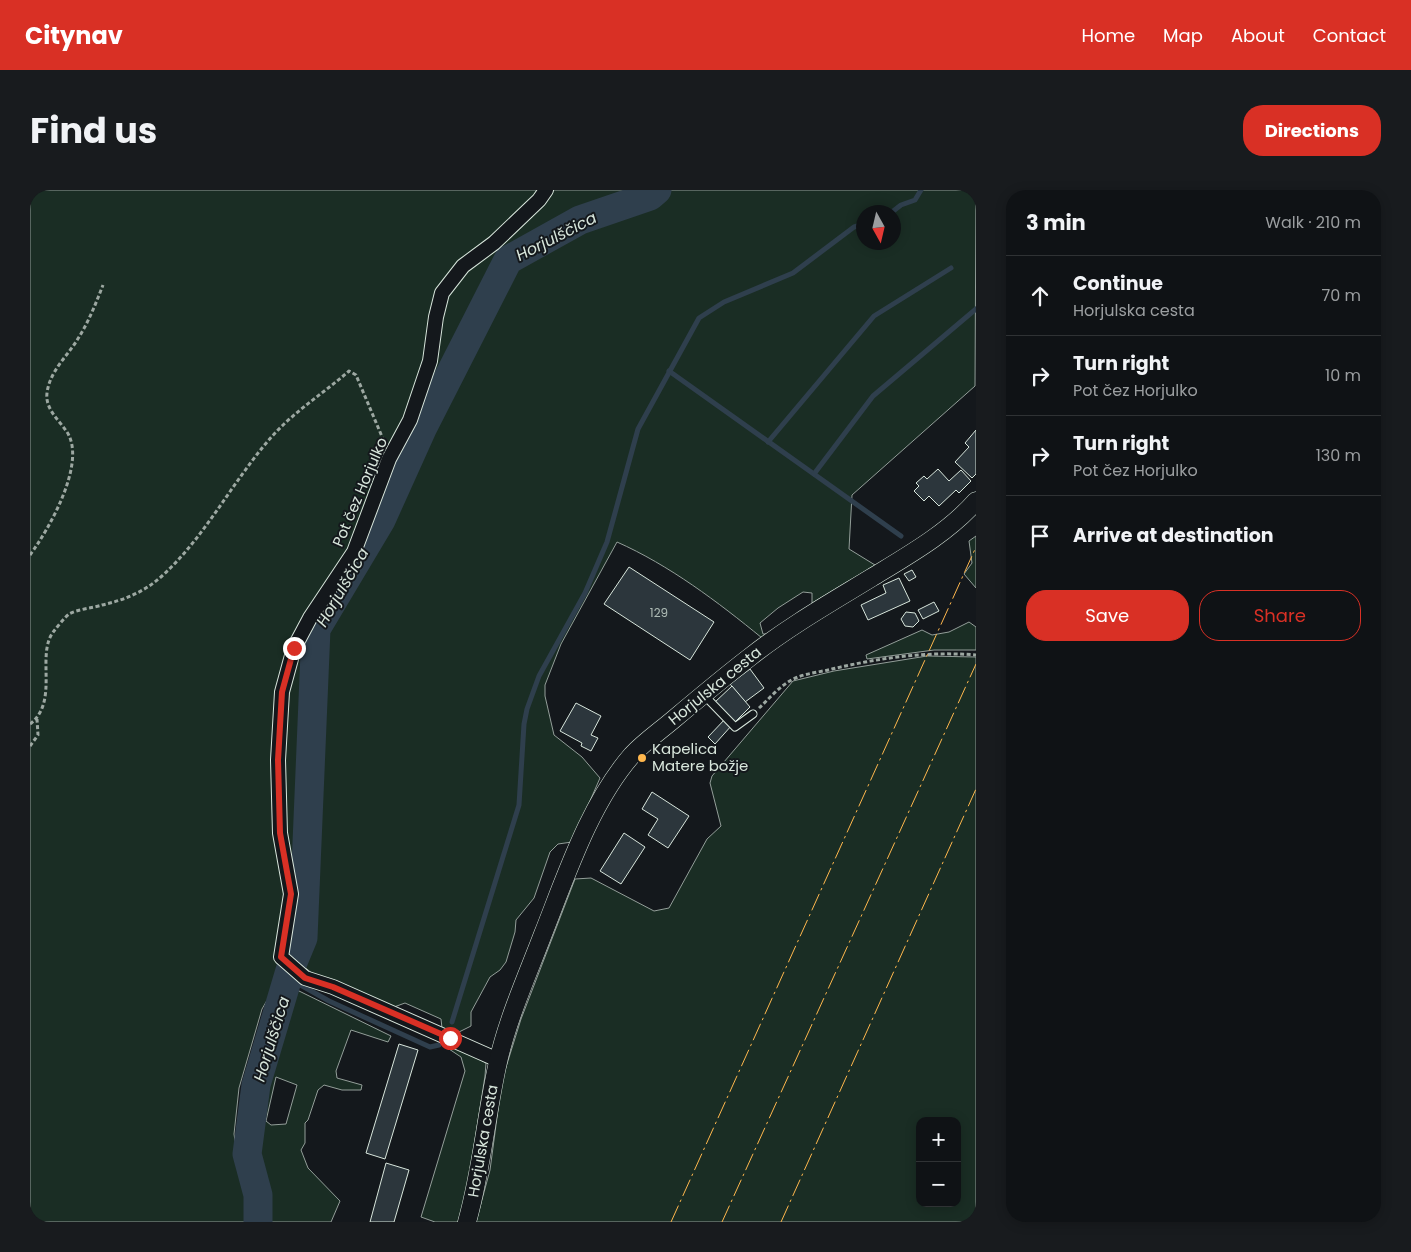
<!DOCTYPE html>
<meta charset="utf-8">
<style>
:root{--surface:#0f1215;--page:#181b1e;--text:#f1f3f6;--muted:#9b9ea0;--line:#2f3234;--accent:#d93025}
body{margin:0;font-family:Poppins,sans-serif;background:var(--page);color:var(--text)}
.controls{position:absolute;right:15px;bottom:15px;display:grid;overflow:hidden;border-radius:10px;box-shadow:0 2px 12px #0003}
.controls button{width:45px;height:45px;display:grid;place-items:center;padding:0;border:0;border-bottom:1px solid var(--line);background:var(--surface);color:var(--text);font:25px sans-serif}
.compass{position:absolute;left:826px;top:15px;width:45px;height:45px;border-radius:50%;background:var(--surface);box-shadow:0 2px 12px #0003;rotate:172deg}
.stop{position:absolute;width:15px;height:15px;margin:-11px;border:4px solid #d93025;border-radius:50%;background:#fff}
.stop.end{background:#d93025;border-color:#fff;box-shadow:0 1px 5px #0008}
.list{margin:0;padding:0;list-style:none}
h2{display:flex;justify-content:space-between;align-items:center;height:65px;margin:0;padding:0 20px;font-size:21px}
h2 small{font-size:16px;font-weight:400;color:var(--muted)}
.list li{display:grid;grid-template-columns:32px 1fr auto;gap:15px;align-items:center;box-sizing:border-box;height:80px;padding:0 20px;border-top:1px solid var(--line)}
.list b{display:block;font-size:19px;white-space:nowrap}
.list p{margin:0;font-size:16px;white-space:nowrap;color:var(--muted)}
.list em{font-size:16px;font-style:normal;color:var(--muted)}
.actions{display:flex;gap:10px;padding:15px 20px}
.actions a{flex:1;padding:11px 0;border:1px solid var(--accent);border-radius:20px;text-align:center;font-size:18px;color:var(--accent)}
.actions .main{background:var(--accent);color:#fff}
.icon{flex:none;width:28px;height:28px;fill:none;stroke:currentColor;stroke-width:2;stroke-linecap:round;stroke-linejoin:round}
.map{position:relative;flex:none;width:946px;height:1032px;overflow:hidden;border-radius:20px}
header{display:flex;align-items:center;gap:30px;box-sizing:border-box;height:70px;padding:0 25px;background:var(--accent);color:#fff}
header strong{font-size:24px}
nav{display:flex;gap:28px;margin-inline-start:auto;font-size:18px}
.intro{display:flex;align-items:center;justify-content:space-between;box-sizing:border-box;height:120px;padding:0 30px}
h1{margin:0;font-size:35px}
.button{padding:12px 22px;border-radius:20px;background:var(--accent);color:#fff;font-size:18px;font-weight:700}
main{display:flex;gap:30px;padding:0 30px}
aside{flex:1;background:var(--surface);border-radius:20px;box-shadow:0 2px 12px #0003}
.map>svg:first-child{display:block}
.green{fill:#1a2d24;stroke:#939e99;fill-rule:evenodd}
.lines{fill:none;stroke-linecap:round;stroke-linejoin:round}
.stream{stroke:#2f3f4d;stroke-width:5}
.river{stroke:#2f3f4d;stroke-width:29}
.building{fill:#2c363c;stroke:#d8e6dc}
.service-casing{stroke:#d8e6dc;stroke-width:9}
.minor-casing{stroke:#d8e6dc;stroke-width:16}
.tertiary-casing{stroke:#d8e6dc;stroke-width:19}
.path{stroke:#9da8a2;stroke-width:3;stroke-dasharray:4 2.5;stroke-linecap:butt}
.service{stroke:#14181c;stroke-width:7}
.minor{stroke:#14181c;stroke-width:14}
.tertiary{stroke:#14181c;stroke-width:18}
.power{stroke:#ffb74d;stroke-width:1;stroke-dasharray:18 4 2.5 4;stroke-linecap:butt}
.route{stroke:#d93025;stroke-width:6}
.poi-dot{fill:#ffb74d;stroke:#14181c;stroke-width:2}
.labels{text-anchor:middle;stroke-width:4;stroke-linejoin:round;paint-order:stroke}
.number-label{font-size:12px;fill:#adbab4}
.street-label{font-size:15px;fill:#d8e6dc;stroke:#14181c}
.poi-label{font-size:15px;fill:#d8e6dc;stroke:#14181c;text-anchor:start}
.water-label{font-size:16px;font-style:italic;fill:#d8e6dc;stroke:#14181c}
</style>
<header>
<strong>Citynav</strong>
<nav><a>Home</a><a>Map</a><a>About</a><a>Contact</a></nav>
</header>
<div class="intro"><h1>Find us</h1><a class="button">Directions</a></div>
<main>
<div class="map">
<svg width="946" height="1032" viewBox="0 0 946 1032">
<rect width="100%" height="100%" fill="#14181c"/>
<g class="green">
<path d="M0 0H946L945 196 822 305 819 359 845 375 782 413V403L773 402 748 418 730 433 733 444H738L732 448C688 412 639 375 587 352L531 454 515 495V506L524 545 552 567 570 588 542 652 528 654 520 662 504 708 486 730 485 742 476 772 470 780 460 787 441 822V836L425 844 412 838 411 829 375 813 364 817 283 784 262 767 232 819 209 898 204 944 207 964 226 1005 222 1032H0ZM834 22H864V52H834Z"/>
<polygon points="946,346 946,398 934,384 942,373 939,351"/>
<polygon points="939,432 946,437 946,460 904,460 837,469 836,465 892,440 902,445 919,442"/>
<path d="M897 466 946 467V1032H446L460 980 472 890 491 829 545 689 561 688 624 721 639 718 677 649 691 636 680 593 682 586 763 491 804 481ZM890 931H927V1013H890Z"/>
<path d="M267 800 361 846 358 852 321 840 306 881 307 888 332 895 331 900H312L294 895 288 900 278 930 275 933V953L271 960 278 978 310 1011 301 1032H233L235 997 230 993 225 974V929L231 913 248 846ZM246 887 267 895 256 934 241 935 236 931Z"/>
<polygon points="421,853 456,873 455,886 437,1000 428,1032 405,1032 391,1027 435,881 431,867 419,859"/>
</g>
<g class="lines">
<g class="stream">
<polyline points="862,22 871,15 885,10 891,0"/>
<polyline points="639,181 871,346"/>
<polyline points="738,252 844,126 921,78"/>
<polyline points="784,284 843,206 946,119"/>
<polyline points="258,788 299,811 400,857 409,855"/>
<polyline points="422,832 489,615 494,534 497,519 509,486 555,403 577,352 608,239 669,128 694,112 763,83 824,37 834,34"/>
</g>
<polyline class="river" points="228,1032 228,1005 217,964 226,895 261,777 273,748 286,439 351,330 392,239 478,70 550,30 620,6 627,0"/>
</g>
<g class="building">
<polygon points="946,240 946,284 942,288 925,272 939,257 935,253"/>
<polygon points="908,279 919,291 931,280 941,291 929,303 926,300 909,316 899,306 894,311 884,301 889,296 886,293 894,286 897,289"/>
<polygon points="599,377 684,432 660,470 574,414"/>
<polygon points="882,380 886,387 879,391 874,384"/>
<polygon points="869,388 880,411 838,430 831,415 856,403 853,395"/>
<polygon points="904,412 909,421 893,429 888,420"/>
<polygon points="876,422 885,423 889,431 883,437 875,436 871,429"/>
<polygon points="720,479 734,498 715,512 700,494"/>
<polygon points="702,496 720,517 704,533 684,513"/>
<polygon points="546,513 571,526 561,545 568,548 561,561 551,556 552,553 530,541"/>
<polygon points="696,528 702,535 685,554 678,547"/>
<polygon points="622,602 659,626 638,658 618,645 628,629 612,619"/>
<polygon points="594,643 615,657 591,694 570,681"/>
<polygon points="369,854 388,860 355,969 336,963"/>
<polygon points="356,973 379,980 364,1032 340,1032"/>
</g>
<g class="lines">
<defs>
<polyline id="service" points="673,504 705,537 723,524"/>
<polyline id="minor" points="468,870 303,797 275,788 251,767 261,704 250,643 248,570 252,502 264,458 280,428 324,362 359,269 380,230 400,171 406,127 412,103 433,76 464,53 509,10 516,0"/>
<path id="tertiary" d="M437 1032C452 979 456 925 468 872 478 828 497 786 513 744 536 686 560 613 602 565 614 552 630 541 644 529 669 508 694 487 720 467 758 437 800 413 841 388 877 366 918 343 946 311"/>
</defs>
<use href="#service" class="service-casing"/>
<use href="#minor" class="minor-casing"/>
<use href="#tertiary" class="tertiary-casing"/>
<g class="path">
<path d="M0 365C19 339 57 273 37 242 29 230 15 219 17 203 20 180 38 166 49 147 59 131 66 113 73 95"/>
<path d="M729 518C741 507 752 493 768 487 778 483 791 482 802 479 849 468 897 461 946 465"/>
<path d="M0 534C30 511 5 464 24 441 28 436 34 428 39 424 48 419 63 418 72 415 95 410 116 401 133 385 178 344 205 286 246 242 268 219 295 202 319 181L326 185 353 249"/>
<polyline points="0,556 8,545 7,529"/>
</g>
<use href="#service" class="service"/>
<use href="#minor" class="minor"/>
<use href="#tertiary" class="tertiary"/>
<g class="power">
<polyline points="641,1032 946,357"/>
<polyline points="692,1032 946,474"/>
<polyline points="751,1032 946,599"/>
</g>
</g>
<g class="lines">
<polyline class="route" points="264,458 252,502 248,570 250,643 261,704 251,767 275,788 303,797 420,848"/>
</g>
<circle class="poi-dot" cx="612" cy="568" r="5"/>
<g class="labels">
<g class="number-label">
<text x="629" y="427">129</text>
</g>
<g class="street-label">
<text transform="translate(330 302) rotate(-67)" y="5">Pot čez Horjulko</text>
<text transform="translate(685 496) rotate(-39)" y="5">Horjulska cesta</text>
<text transform="translate(453 951) rotate(-80)" y="5">Horjulska cesta</text>
</g>
<g class="poi-label">
<text x="622" y="564">Kapelica<tspan x="622" dy="17">Matere božje</tspan></text>
</g>
<g class="water-label">
<text transform="translate(526 46) rotate(-27)" y="6">Horjulščica</text>
<text transform="translate(312 397) rotate(-60)" y="6">Horjulščica</text>
<text transform="translate(241 849) rotate(-73)" y="6">Horjulščica</text>
</g>
</g>
</svg>
<div class="controls">
<button>+</button>
<button>−</button>
</div>
<svg class="compass" viewBox="-18 -18 36 36"><path d="M0-13l5 13h-10z" fill="#e53935"/><path d="M0 13l5-13h-10z" fill="#9b9ea0"/></svg>
<div class="stop" style="left:420px;top:848px"></div>
<div class="stop end" style="left:264px;top:458px"></div>
</div>
<aside>
<h2>3 min<small>Walk · 210 m</small></h2>
<ul class="list">
<li><svg class="icon" aria-label="ahead" viewBox="0 0 24 24"><path d="M12 20V5M6 11l6-6 6 6"/></svg><div><b>Continue</b><p>Horjulska cesta</p></div><em>70 m</em></li>
<li><svg class="icon" aria-label="right" viewBox="0 0 24 24"><path d="M7 20v-9h11M14 6l5 5-5 5"/></svg><div><b>Turn right</b><p>Pot čez Horjulko</p></div><em>10 m</em></li>
<li><svg class="icon" aria-label="right" viewBox="0 0 24 24"><path d="M7 20v-9h11M14 6l5 5-5 5"/></svg><div><b>Turn right</b><p>Pot čez Horjulko</p></div><em>130 m</em></li>
<li><svg class="icon" aria-label="arrive" viewBox="0 0 24 24"><path d="M6 21V4h12l-3 4 3 4H6"/></svg><div><b>Arrive at destination</b></div></li>
</ul>
<div class="actions"><a class="main">Save</a><a>Share</a></div>
</aside>
</main>
